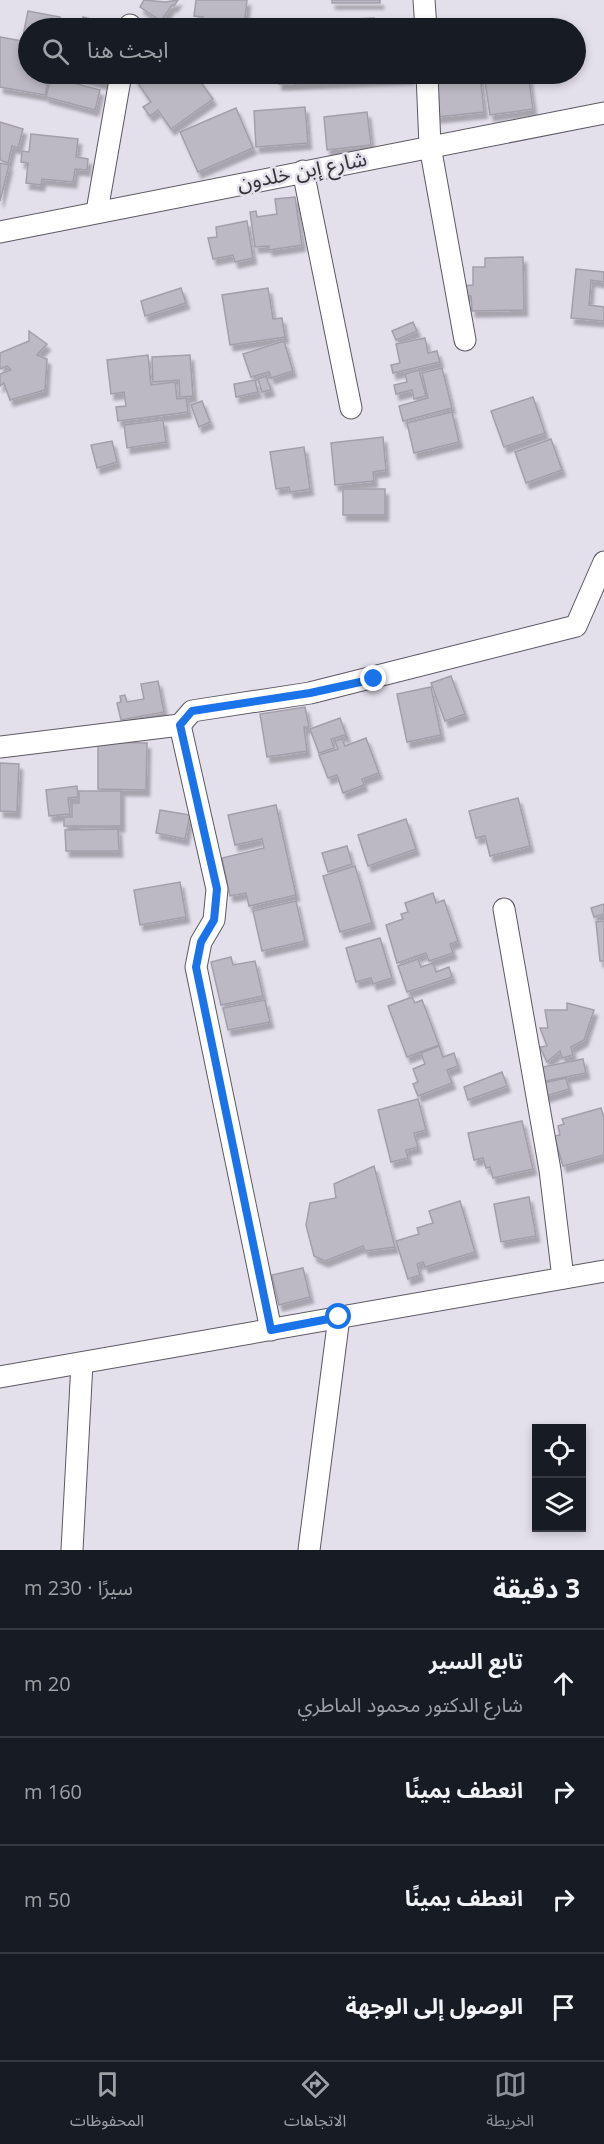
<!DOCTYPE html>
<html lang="ar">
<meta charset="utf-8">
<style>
:root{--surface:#171b24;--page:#20242c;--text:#f1f3f6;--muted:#9ea1a6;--line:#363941;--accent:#8c9099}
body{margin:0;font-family:"Open Sans","Noto Sans Arabic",sans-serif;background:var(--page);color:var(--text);direction:rtl}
.controls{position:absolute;right:18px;bottom:18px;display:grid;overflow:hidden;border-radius:0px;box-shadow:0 3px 9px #0003}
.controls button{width:54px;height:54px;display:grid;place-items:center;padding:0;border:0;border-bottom:2px solid var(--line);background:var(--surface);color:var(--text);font:30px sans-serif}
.stop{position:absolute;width:18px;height:18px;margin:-14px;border:4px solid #1a73e8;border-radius:50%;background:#fff}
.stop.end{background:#1a73e8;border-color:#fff;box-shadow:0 2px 6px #0008}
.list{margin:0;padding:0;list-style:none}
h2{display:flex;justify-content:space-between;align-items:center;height:78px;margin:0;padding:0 24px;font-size:26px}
h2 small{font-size:20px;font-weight:400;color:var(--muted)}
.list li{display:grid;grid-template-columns:39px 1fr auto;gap:18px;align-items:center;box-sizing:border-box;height:108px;padding:0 24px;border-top:2px solid var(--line)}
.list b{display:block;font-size:22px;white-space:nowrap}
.list p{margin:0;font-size:20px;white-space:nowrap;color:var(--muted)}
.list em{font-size:20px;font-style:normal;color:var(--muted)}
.icon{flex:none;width:33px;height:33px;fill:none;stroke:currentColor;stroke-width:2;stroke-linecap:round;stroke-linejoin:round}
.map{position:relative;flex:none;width:604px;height:1550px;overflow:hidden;direction:ltr}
.search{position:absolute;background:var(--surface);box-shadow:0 3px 9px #0003;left:18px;right:18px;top:18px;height:66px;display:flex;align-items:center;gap:15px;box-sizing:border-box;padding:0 21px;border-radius:33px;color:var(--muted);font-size:22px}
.sheet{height:510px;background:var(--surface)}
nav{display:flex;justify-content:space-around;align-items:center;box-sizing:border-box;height:84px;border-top:2px solid var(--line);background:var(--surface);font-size:16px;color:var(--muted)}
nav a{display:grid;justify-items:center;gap:3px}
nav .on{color:var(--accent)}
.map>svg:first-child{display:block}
.building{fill:#bdb9c4;stroke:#a39faa;stroke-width:1.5;filter:url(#shadow)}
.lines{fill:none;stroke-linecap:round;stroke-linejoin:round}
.minor-casing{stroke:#5c5963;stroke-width:23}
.minor{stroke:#fff;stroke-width:21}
.route{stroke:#1a73e8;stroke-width:8}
.labels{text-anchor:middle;stroke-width:5;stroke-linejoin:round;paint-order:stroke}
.street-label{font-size:21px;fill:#343337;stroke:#e3dfeb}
</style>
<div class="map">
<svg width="604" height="1550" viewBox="0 0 604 1550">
<defs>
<filter id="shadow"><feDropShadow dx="3.5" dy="6" stdDeviation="1.5" flood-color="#0004"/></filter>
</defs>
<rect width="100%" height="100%" fill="#e3dfeb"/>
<g class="building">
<polygon points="144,0 165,2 178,0 174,6 172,5 161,21 140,7"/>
<polygon points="196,0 247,0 244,28 202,28 203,17 194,16"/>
<rect x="332" y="0" width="48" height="3"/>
<polygon points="28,11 60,17 58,28 28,28 28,74 50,74 45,95 0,87 0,37 22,41"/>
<polygon points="83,17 118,26 118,28 62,28 63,21 81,26"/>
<polygon points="374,18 375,28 315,28 315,21"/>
<polygon points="66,74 106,74 104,83"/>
<polygon points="144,74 195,74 213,99 171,129 158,110 150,116 143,107 151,102 135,79"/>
<polygon points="278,74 410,74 410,78 279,84"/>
<polygon points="431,74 480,74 484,112 437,117"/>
<polygon points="484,74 528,74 533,109 490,115"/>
<polygon points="51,77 100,90 95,110 46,97"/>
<polygon points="305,107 308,143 256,147 254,111"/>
<polygon points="236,108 253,148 198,172 180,132"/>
<polygon points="367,112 371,145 327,150 324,117"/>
<polygon points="0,122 23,129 18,148 12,146 8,163 0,160"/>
<polygon points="31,134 78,139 76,157 88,159 87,170 75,169 73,182 42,179 41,185 26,183 28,163 21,162 22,151 29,152"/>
<polygon points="0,163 9,165 0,201"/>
<polygon points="295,197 302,245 269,250 269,246 255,247 250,212 256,211 257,217 277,214 275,199"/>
<polygon points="247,221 253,258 235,262 233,255 213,259 208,238 217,237 216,227"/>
<polygon points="523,257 524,310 472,311 471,296 461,296 460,286 473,285 473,267 485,267 485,258"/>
<polygon points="576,269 604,272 604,282 591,280 589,305 604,307 604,321 571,318"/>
<polygon points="181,288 186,303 145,316 141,301"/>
<polygon points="268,288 273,319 282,318 285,337 230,345 222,295"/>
<polygon points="413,322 417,331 396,340 392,331"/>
<polygon points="29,331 47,344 37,355 47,359 45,390 10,400 4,383 0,386 0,374 11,370 7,366 0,369 0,353 29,341"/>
<polygon points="425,338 428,353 437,351 440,362 393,373 391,365 400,363 396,344"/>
<polygon points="284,341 293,371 271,378 269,372 251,377 243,354"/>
<polygon points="148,355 151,385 175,382 177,399 186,398 188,412 118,421 116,407 126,406 124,392 111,394 107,360"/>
<polygon points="190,355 193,396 180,397 179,380 153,382 152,357"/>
<polygon points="442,368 452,408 403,421 399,406 428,398 422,373"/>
<polygon points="419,370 426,396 414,399 412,390 396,394 394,385 407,382 405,374"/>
<polygon points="266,376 271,390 262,392 258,379"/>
<polygon points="255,380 258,392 236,397 234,384"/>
<polygon points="533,397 545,433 504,447 491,411"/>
<polygon points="202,401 210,422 199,427 191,405"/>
<polygon points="452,412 459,442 414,453 407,423"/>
<polygon points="163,420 166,442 127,448 124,425"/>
<polygon points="383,437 386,470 373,472 374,481 335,485 331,443"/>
<polygon points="551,439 562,470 526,483 515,452"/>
<polygon points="112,441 117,462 97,468 91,445"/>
<polygon points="304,447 310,489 290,492 289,487 276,489 270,452"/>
<rect x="343" y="489" width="42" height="26"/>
<polygon points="451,676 465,714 445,721 431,683"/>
<polygon points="158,681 164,712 121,720 117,703 121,702 120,696 125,695 127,702 144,699 141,684"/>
<polygon points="431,687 441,735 407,742 397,694"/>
<polygon points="305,707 309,727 304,727 307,751 267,757 260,714"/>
<polygon points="340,718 348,740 344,735 331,739 334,748 319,753 310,729"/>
<polygon points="366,738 379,773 362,779 364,785 343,793 337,775 328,778 319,755 338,749 335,741 342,739 345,746"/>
<polygon points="98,742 147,743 146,790 98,789"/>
<polygon points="0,763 19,764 17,812 0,811"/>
<polygon points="77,786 78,797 68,798 70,814 49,816 46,790"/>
<polygon points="79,791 121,791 121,826 64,826 64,817 72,817 72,803 79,803"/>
<polygon points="518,798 530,846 490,856 485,836 476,838 469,811"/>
<polygon points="276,805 296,895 249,906 246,893 230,896 222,858 264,848 262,839 235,845 228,815"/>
<polygon points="160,810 190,815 185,839 156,833"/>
<polygon points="406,819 416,849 368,866 358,835"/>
<polygon points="118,829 119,851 66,851 65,830"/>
<polygon points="347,846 352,864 328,872 322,853"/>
<polygon points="355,866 372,923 340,932 323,876"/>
<polygon points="180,882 186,917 140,925 134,890"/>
<polygon points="433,893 436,903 444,900 458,941 450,944 453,953 429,961 426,953 397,963 386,925 403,919 401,914 408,912 405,903"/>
<polygon points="296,901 305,941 262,951 253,911"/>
<polygon points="604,904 604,914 594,917 591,908"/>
<polygon points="604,921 604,961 600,961 596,922"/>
<polygon points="380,938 392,978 373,984 371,978 356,982 346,948"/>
<polygon points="231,957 233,965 255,961 263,996 221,1005 211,962"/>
<polygon points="418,959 421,967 433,963 436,972 449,967 452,977 407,992 398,966"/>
<polygon points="412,997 415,1003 422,1000 439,1045 407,1057 388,1006"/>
<polygon points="265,1000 270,1022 228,1030 223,1008"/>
<polygon points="567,1003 594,1010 584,1040 571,1047 573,1055 562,1058 560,1051 547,1062 540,1047 547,1046 540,1028 548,1028 545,1010 567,1010"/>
<polygon points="439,1046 443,1057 454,1053 458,1066 447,1070 452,1083 418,1096 413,1084 418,1082 413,1069 425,1064 421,1053"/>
<polygon points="583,1059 586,1073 535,1083 533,1069"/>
<polygon points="502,1072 507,1086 468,1100 464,1087"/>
<polygon points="566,1078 569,1089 543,1097 539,1084"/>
<polygon points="418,1099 426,1130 414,1133 418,1147 406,1150 408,1158 391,1162 378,1110"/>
<polygon points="601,1108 604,1118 604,1155 563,1166 554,1136 560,1135 558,1126 564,1124 562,1119"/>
<polygon points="522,1121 533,1169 493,1178 490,1167 486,1168 483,1158 474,1160 468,1133"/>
<polygon points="374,1166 395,1247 365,1251 363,1246 325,1261 314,1256 306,1225 310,1203 336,1198 334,1184"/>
<polygon points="529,1197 536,1236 501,1242 494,1204"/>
<polygon points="460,1201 475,1252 425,1267 423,1262 417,1264 420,1275 408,1279 396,1241 419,1234 417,1228 433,1223 429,1211"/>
<polygon points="303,1268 310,1297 279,1305 272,1275"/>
</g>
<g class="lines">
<defs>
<g id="minor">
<polyline points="424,0 426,28"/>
<polyline points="129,28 130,25"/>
<polyline points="427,74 430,146 465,340"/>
<polyline points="303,171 351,408"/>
<polyline points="97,211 121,74"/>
<polyline points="0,232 604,113"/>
<polyline points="180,725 217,889 214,920 201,942 196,967 271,1330"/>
<polyline points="0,747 180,725 192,711 310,693 576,626 604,562"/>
<polyline points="504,909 550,1170 563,1278"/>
<polyline points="0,1377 604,1271"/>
<polyline points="72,1550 82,1363"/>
<polyline points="309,1550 339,1317"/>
</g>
</defs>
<use href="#minor" class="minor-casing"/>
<use href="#minor" class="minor"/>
</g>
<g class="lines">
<polyline class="route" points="339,1317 271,1330 196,967 201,942 214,920 217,889 180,725 192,711 310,693 374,679"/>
</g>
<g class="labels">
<g class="street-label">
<text transform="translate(302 171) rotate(-11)" y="7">شارع إبن خلدون</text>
</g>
</g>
</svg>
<div class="controls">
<button><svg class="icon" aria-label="locate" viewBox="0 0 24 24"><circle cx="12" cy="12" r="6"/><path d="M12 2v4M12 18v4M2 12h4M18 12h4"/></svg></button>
<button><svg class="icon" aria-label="layers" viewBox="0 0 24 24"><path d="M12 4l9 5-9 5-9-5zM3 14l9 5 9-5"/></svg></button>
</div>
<div class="stop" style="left:339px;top:1317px"></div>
<div class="stop end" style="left:374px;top:679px"></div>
<div class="search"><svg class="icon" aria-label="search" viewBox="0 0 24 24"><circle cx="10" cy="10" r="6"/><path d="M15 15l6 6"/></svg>ابحث هنا</div>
</div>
<section class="sheet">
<h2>3 دقيقة<small>سيرًا · 230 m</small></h2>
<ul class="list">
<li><svg class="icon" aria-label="ahead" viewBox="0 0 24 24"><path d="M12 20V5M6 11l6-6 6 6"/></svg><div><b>تابع السير</b><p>شارع الدكتور محمود الماطري</p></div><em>20 m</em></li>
<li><svg class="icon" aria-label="right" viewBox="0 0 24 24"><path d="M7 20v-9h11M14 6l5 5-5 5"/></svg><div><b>انعطف يمينًا</b></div><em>160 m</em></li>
<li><svg class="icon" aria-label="right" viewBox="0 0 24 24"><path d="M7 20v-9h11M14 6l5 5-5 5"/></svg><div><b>انعطف يمينًا</b></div><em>50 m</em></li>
<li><svg class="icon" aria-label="arrive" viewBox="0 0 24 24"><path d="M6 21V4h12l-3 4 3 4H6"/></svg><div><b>الوصول إلى الوجهة</b></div></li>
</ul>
</section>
<nav>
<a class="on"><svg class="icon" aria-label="map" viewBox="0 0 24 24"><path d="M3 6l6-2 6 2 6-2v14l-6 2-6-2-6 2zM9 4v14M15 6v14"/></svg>الخريطة</a>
<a><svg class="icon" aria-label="directions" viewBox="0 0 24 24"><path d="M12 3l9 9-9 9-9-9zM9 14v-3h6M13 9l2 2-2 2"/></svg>الاتجاهات</a>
<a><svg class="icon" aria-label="saved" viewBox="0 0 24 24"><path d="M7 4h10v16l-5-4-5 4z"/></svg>المحفوظات</a>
</nav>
